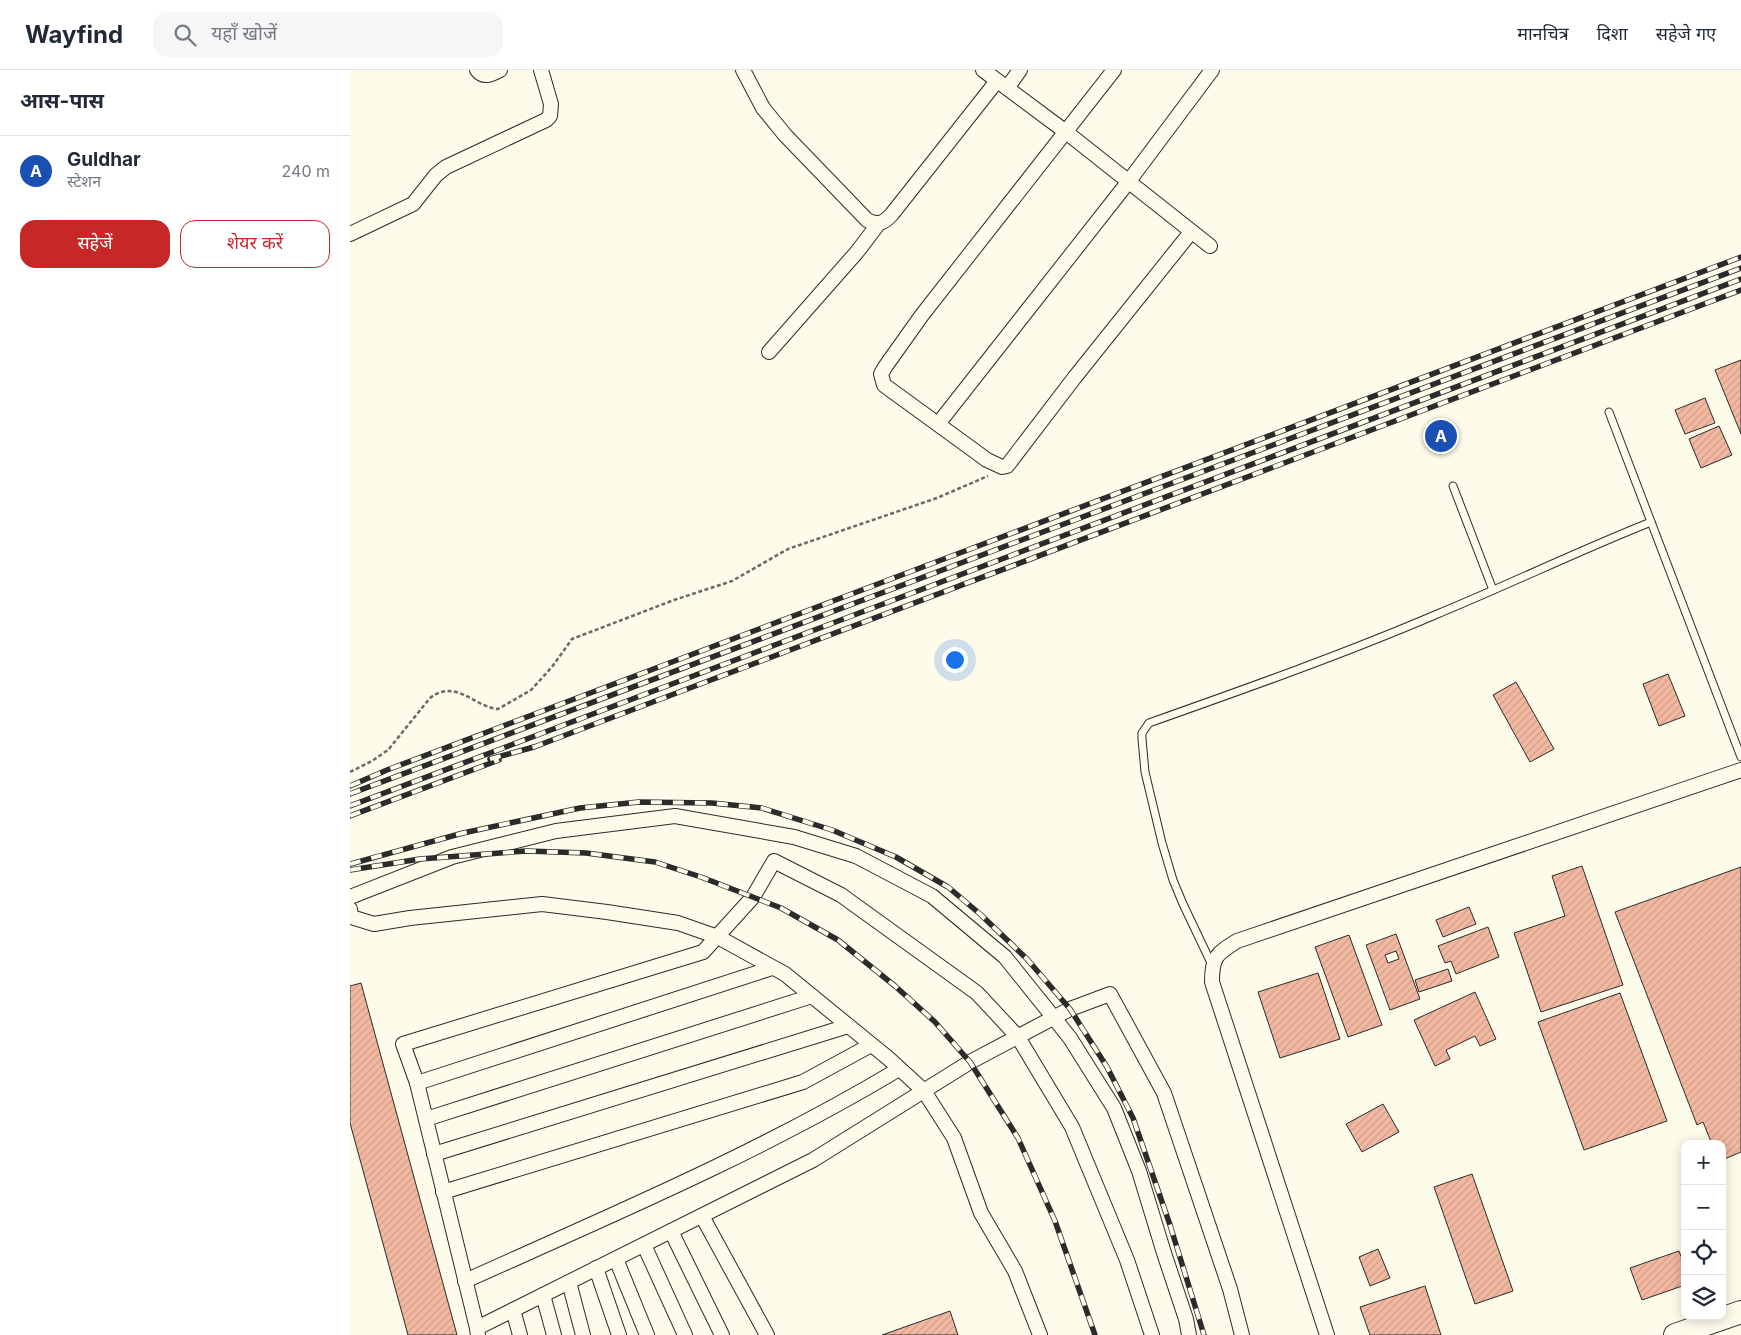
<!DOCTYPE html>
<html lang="hi">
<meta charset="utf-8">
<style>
:root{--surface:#fff;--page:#f6f6f7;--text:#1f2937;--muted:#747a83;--line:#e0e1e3;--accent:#c62828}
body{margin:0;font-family:Inter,"Noto Sans Devanagari",sans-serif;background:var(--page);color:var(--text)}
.controls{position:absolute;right:15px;bottom:15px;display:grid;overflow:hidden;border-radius:10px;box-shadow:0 2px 12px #0003}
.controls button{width:45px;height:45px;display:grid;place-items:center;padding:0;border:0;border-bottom:1px solid var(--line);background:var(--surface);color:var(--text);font:25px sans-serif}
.you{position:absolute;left:604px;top:589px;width:18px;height:18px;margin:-12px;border:4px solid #fff;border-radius:50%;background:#1a73e8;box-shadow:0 0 0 8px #1a73e833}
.badge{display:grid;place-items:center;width:32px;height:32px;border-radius:50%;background:var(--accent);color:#fff;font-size:16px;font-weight:700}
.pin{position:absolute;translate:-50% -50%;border:2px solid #fff;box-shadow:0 1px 5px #0006}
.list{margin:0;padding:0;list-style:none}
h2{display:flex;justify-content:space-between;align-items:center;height:65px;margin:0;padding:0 20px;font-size:21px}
h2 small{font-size:16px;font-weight:400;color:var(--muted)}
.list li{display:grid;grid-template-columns:32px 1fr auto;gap:15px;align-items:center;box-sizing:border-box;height:70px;padding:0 20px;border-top:1px solid var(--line)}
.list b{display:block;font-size:19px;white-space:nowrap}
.list p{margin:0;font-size:16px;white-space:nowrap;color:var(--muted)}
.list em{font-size:16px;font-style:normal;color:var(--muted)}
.actions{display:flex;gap:10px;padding:15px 20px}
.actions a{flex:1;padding:11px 0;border:1px solid var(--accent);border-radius:15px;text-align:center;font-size:18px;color:var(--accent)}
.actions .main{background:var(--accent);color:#fff}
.icon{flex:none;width:28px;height:28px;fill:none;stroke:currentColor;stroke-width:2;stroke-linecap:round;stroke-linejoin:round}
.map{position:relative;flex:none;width:1391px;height:1265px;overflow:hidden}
header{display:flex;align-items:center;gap:30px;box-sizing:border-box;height:70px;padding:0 25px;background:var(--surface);border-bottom:1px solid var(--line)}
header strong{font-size:24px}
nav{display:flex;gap:28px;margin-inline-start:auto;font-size:18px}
.search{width:350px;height:45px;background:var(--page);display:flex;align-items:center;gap:12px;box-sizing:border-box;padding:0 18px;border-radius:15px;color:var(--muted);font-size:19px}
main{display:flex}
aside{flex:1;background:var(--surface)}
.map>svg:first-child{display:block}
.building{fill:url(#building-hatch);stroke:#2b2b2b;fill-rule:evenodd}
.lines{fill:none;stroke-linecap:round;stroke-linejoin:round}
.service-casing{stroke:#2b2b2b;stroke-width:9}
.minor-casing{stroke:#2b2b2b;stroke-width:16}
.trunk-casing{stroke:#2b2b2b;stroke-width:24}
.path{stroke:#6a6964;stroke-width:2.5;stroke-dasharray:4 2.5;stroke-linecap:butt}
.service{stroke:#fdfbea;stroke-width:7}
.minor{stroke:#fdfbea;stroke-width:14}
.trunk{stroke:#fdfbea;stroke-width:22}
.rail-casing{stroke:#2b2b2b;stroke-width:5.5}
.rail{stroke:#fdfbea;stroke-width:4;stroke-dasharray:11;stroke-linecap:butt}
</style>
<header>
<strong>Wayfind</strong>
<div class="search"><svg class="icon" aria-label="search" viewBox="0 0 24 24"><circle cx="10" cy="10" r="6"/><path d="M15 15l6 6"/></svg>यहाँ खोजें</div>
<nav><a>मानचित्र</a><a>दिशा</a><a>सहेजे गए</a></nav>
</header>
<main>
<aside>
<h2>आस-पास<small></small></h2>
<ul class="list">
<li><span class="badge" style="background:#1a4fb4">A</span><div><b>Guldhar</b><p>स्टेशन</p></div><em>240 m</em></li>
</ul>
<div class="actions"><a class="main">सहेजें</a><a>शेयर करें</a></div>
</aside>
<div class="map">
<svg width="1391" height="1265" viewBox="0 0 1391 1265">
<defs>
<pattern id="building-hatch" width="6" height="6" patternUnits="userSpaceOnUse" patternTransform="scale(1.25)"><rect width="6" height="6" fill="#f2b8a0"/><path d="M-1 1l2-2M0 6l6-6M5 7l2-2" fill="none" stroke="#d09e8a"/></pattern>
</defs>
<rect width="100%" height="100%" fill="#fdfbea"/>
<g class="building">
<polygon points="1391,290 1391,364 1365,300"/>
<polygon points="1355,328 1365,353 1335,364 1325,340"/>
<polygon points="1369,356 1382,385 1351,398 1339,369"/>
<polygon points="1318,604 1335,646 1309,656 1293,614"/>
<polygon points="1166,612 1204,679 1180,692 1143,625"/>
<polygon points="1232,796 1273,915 1191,942 1164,863 1215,846 1202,806"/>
<polygon points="1391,797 1391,1082 1372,1090 1372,1074 1362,1074 1353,1052 1347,1055 1265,842"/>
<polygon points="1119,837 1126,854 1093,867 1086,850"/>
<polygon points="1138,857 1149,887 1106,904 1101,891 1095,893 1088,876"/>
<path d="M1046 864 1070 929 1040 940 1016 875ZM1046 881 1049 889 1038 893 1035 885Z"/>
<polygon points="999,865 1032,955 998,967 965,877"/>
<polygon points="1098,899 1102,911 1069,922 1065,910"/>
<polygon points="968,903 990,969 930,988 908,922"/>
<polygon points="11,913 107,1265 58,1265 0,1053 0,916"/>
<polygon points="1125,922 1146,969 1130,976 1125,966 1096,980 1100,989 1085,996 1064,950"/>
<polygon points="1270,923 1317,1051 1234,1080 1188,952"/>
<polygon points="1033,1034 1049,1062 1012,1082 996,1054"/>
<polygon points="1122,1104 1163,1221 1125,1234 1084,1117"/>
<polygon points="1028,1179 1040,1208 1020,1216 1009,1187"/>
<polygon points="1329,1181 1335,1197 1335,1215 1292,1230 1280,1198"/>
<polygon points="1075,1216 1091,1265 1020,1265 1010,1237"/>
<polygon points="600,1241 608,1265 532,1265"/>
</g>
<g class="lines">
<defs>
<g id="service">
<polyline points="1259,342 1391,687"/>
<polyline points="1103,416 1143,520"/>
<path d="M862 895 833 834 823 810 812 773 795 702 792 669V663L799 653C895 619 991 585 1085 545 1158 515 1228 481 1301 452"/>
</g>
<g id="minor">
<path d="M127 0C134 9 142 4 150 0"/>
<path d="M393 0 413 38 435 65 517 150C528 156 534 153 542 144L647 11"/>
<polyline points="633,0 716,62 860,176"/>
<polyline points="764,0 572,245 535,297 531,304 534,315 637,390 652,397 657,396 725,307 841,162"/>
<polyline points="657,18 670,0"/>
<polyline points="0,164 63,134 86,105 96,97 196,50 200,46 201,34 191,0"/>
<polyline points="419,282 507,182 529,153"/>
<polyline points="588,354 779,111 862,0"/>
<polyline points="0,827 102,787 206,761 325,746 444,767 506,786 582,826 655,887 720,968 764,1038 789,1101 814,1183 836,1249 839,1265"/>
<polyline points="0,839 1,847 24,854 60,848 192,834 257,842 328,853 368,867 435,904 538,988 574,1021 604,1068 631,1143 665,1201 690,1265"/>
<polyline points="422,898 67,1013 53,974 353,882 403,827 424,791 491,825 627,923 668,967 722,1057 777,1190 802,1265"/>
<polyline points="67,1013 127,1258"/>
<polyline points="76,1049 462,926"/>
<polyline points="84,1084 498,956"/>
<polyline points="93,1122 453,1012 521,975"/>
<polyline points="352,1146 417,1265"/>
<polyline points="321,1161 372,1265"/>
<polyline points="294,1175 335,1265"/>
<polyline points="266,1189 297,1265"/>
<polyline points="246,1198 269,1265"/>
<path d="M115 1211C262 1145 411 1082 549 999"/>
<polyline points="219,1212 233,1265"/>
<polyline points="193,1225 204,1265"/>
<polyline points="163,1240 170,1265"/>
<polyline points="128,1265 127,1258 463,1090 620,992 720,939 760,924 814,1023 880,1219 892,1265"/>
<path d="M977 1265 862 912C862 887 866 884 887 871L1391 700"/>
</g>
<polyline id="trunk" points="1325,1265 1391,1242"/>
</defs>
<use href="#service" class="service-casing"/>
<use href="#minor" class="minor-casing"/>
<use href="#trunk" class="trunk-casing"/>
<path class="path" d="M0 702 22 691 38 680 80 628C106 608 124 637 148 639L181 620 202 597 222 569 324 530 382 511 438 479 587 428 638 406"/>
<use href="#service" class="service"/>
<use href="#minor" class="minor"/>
<use href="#trunk" class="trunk"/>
<defs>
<g id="rail">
<polyline points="140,689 184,677 1391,220"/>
<polyline points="0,716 37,700 1391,187"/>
<polyline points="0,724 1391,198"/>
<polyline points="0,736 1391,209"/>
<polyline points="0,746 149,690"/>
<polyline points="0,794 113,763 230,738 289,732 362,733 412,738 482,760 546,787 598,817 630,844 677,889 720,939 757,997 783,1048 820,1155 854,1265"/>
<polyline points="0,800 70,789 176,781 236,783 305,792 351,807 431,838 488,870 545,916 585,952 620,992 668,1068 705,1151 745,1265"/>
</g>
</defs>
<use href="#rail" class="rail-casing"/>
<use href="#rail" class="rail"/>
</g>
</svg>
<div class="controls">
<button>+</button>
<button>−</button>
<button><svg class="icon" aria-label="locate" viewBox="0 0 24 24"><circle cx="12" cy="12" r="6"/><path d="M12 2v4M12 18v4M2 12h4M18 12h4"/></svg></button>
<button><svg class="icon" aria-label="layers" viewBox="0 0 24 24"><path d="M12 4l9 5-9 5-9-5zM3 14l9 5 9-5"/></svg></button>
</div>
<div class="you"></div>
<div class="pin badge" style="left:1091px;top:366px;background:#1a4fb4">A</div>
</div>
</main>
